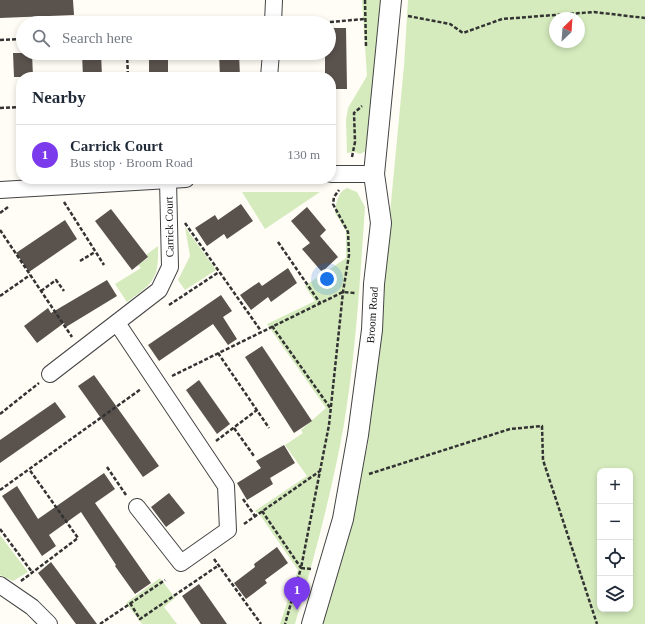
<!DOCTYPE html>
<meta charset="utf-8">
<style>
:root{--surface:#fff;--page:#f6f6f7;--text:#1f2937;--muted:#747a83;--line:#e0e1e3;--accent:#7c3aed}
body{margin:0;font-family:"Times New Roman",serif;background:var(--page);color:var(--text)}
.controls{position:absolute;right:12px;bottom:12px;display:grid;overflow:hidden;border-radius:8px;box-shadow:0 2px 6px #0003}
.controls button{width:36px;height:36px;display:grid;place-items:center;padding:0;border:0;border-bottom:1px solid var(--line);background:var(--surface);color:var(--text);font:20px sans-serif}
.compass{position:absolute;left:549px;top:12px;width:36px;height:36px;border-radius:50%;background:var(--surface);box-shadow:0 2px 6px #0003;rotate:25deg}
.you{position:absolute;left:327px;top:279px;width:14px;height:14px;margin:-10px;border:3px solid #fff;border-radius:50%;background:#1a73e8;box-shadow:0 0 0 6px #1a73e833}
.badge{display:grid;place-items:center;width:26px;height:26px;border-radius:50%;background:var(--accent);color:#fff;font-size:13px;font-weight:700}
.pin{position:absolute;translate:-50% -33px;filter:drop-shadow(0 1px 2px #0008)}
.pin::after{content:'';position:absolute;top:21px;width:14px;height:12px;background:inherit;clip-path:polygon(0 0,100% 0,50% 100%)}
.list{margin:0;padding:0;list-style:none}
h2{display:flex;justify-content:space-between;align-items:center;height:52px;margin:0;padding:0 16px;font-size:17px}
h2 small{font-size:13px;font-weight:400;color:var(--muted)}
.list li{display:grid;grid-template-columns:26px 1fr auto;gap:12px;align-items:center;box-sizing:border-box;height:60px;padding:0 16px;border-top:1px solid var(--line)}
.list b{display:block;font-size:15px;white-space:nowrap}
.list p{margin:0;font-size:13px;white-space:nowrap;color:var(--muted)}
.list em{font-size:13px;font-style:normal;color:var(--muted)}
.icon{flex:none;width:22px;height:22px;fill:none;stroke:currentColor;stroke-width:2;stroke-linecap:round;stroke-linejoin:round}
.map{position:relative;flex:none;width:645px;height:624px;overflow:hidden}
.search{position:absolute;background:var(--surface);box-shadow:0 2px 6px #0003;left:16px;top:16px;width:320px;height:44px;display:flex;align-items:center;gap:10px;box-sizing:border-box;padding:0 14px;border-radius:22px;color:var(--muted);font-size:15px}
.panel{position:absolute;background:var(--surface);box-shadow:0 2px 6px #0003;left:16px;top:72px;width:320px;height:112px;border-radius:16px}
.map>svg:first-child{display:block}
.green{fill:#d5ebbd;fill-rule:evenodd}
.building{fill:#5a524d}
.lines{fill:none;stroke-linecap:round;stroke-linejoin:round}
.minor-casing{stroke:#444;stroke-width:18}
.tertiary-casing{stroke:#444;stroke-width:22}
.path{stroke:#333;stroke-width:2.5;stroke-dasharray:4 2;stroke-linecap:butt}
.minor{stroke:#fff;stroke-width:16}
.tertiary{stroke:#fff;stroke-width:20}
.labels{text-anchor:middle;stroke-width:4;stroke-linejoin:round;paint-order:stroke}
.street-label{font-size:11px;fill:#111;stroke:#fff}
</style>
<div class="map">
<svg width="645" height="624" viewBox="0 0 645 624">
<rect width="100%" height="100%" fill="#fffdf5"/>
<g class="green">
<polygon points="362,0 380,0 369,145 366,151 360,154 355,152 347,153 346,120 348,108 367,76"/>
<path d="M408 0H645V624H322L368 444 404 66ZM555 18H579V42H555ZM600 471H630V609H600Z"/>
<path d="M347 188 357 192 365 207C360 279 356 352 344 424 332 492 314 558 295 624H280L298 570 260 515 255 511 307 476 285 445 303 433 301 430 326 408 267 324 315 301 305 286 346 258V231L335 213C336 203 337 193 347 188Z"/>
<polygon points="270,192 320,192 265,229 242,192"/>
<polygon points="185,227 216,270 185,290 178,280 190,256"/>
<path d="M158 246C159 280 153 283 127 302L115 284 141 268 138 265 148 258 146 255Z"/>
<polygon points="0,535 28,572 13,581 0,575"/>
<polygon points="160,578 175,598 164,607 177,624 142,624 126,603"/>
</g>
<g class="building">
<polygon points="0,0 73,0 74,15 0,18"/>
<polygon points="329,28 346,28 347,89 331,89 331,77 325,77 325,53 329,53"/>
<polygon points="13,53 32,53 33,77 14,77"/>
<polygon points="82,53 101,53 102,77 83,77"/>
<rect x="149" y="53" width="19" height="24"/>
<polygon points="219,53 239,53 240,77 220,77"/>
<polygon points="241,204 253,221 227,239 224,234 207,246 195,228 215,215 218,220"/>
<polygon points="307,207 326,230 320,236 338,257 322,272 302,249 310,243 291,221"/>
<polygon points="111,209 148,257 132,270 95,221"/>
<polygon points="65,220 77,239 29,272 16,253"/>
<polygon points="288,268 297,283 271,302 268,297 251,310 240,295 259,282 262,286"/>
<polygon points="107,280 117,296 66,327 64,323 37,343 24,326 48,308 51,313"/>
<polygon points="221,295 232,311 223,317 237,339 228,345 213,324 159,361 148,345"/>
<polygon points="262,346 312,421 294,433 245,357"/>
<polygon points="94,375 159,466 143,477 78,386"/>
<polygon points="199,380 230,424 217,434 186,390"/>
<polygon points="55,402 66,417 0,463 0,440"/>
<polygon points="284,445 295,463 270,478 273,484 247,500 237,483 261,468 256,461"/>
<polygon points="104,473 115,489 95,503 151,583 135,594 115,566 116,565 81,512 49,535 56,546 42,556 2,496 17,486 38,519"/>
<polygon points="169,493 185,513 166,527 151,507"/>
<polygon points="277,547 288,563 265,580 267,583 246,599 234,583 255,567 254,564"/>
<polygon points="51,562 97,624 76,624 38,573"/>
<polygon points="199,584 227,624 201,624 182,596"/>
</g>
<g class="lines">
<defs>
<g id="minor">
<polyline points="273,23 274,0"/>
<polyline points="269,77 271,53"/>
<polyline points="331,174 374,174"/>
<polyline points="0,190 186,179"/>
<polyline points="117,323 226,486 228,530 181,563 137,507"/>
<polyline points="50,374 159,290 170,267 168,180"/>
<polyline points="0,585 32,607 49,624"/>
</g>
<polyline id="tertiary" points="312,624 343,519 358,435 372,330 374,284 381,223 374,174 391,0"/>
</defs>
<use href="#minor" class="minor-casing"/>
<use href="#tertiary" class="tertiary-casing"/>
<g class="path">
<polyline points="365,0 366,47"/>
<polyline points="408,16 450,24 463,33 502,19 594,12 645,18"/>
<polyline points="318,23 365,19"/>
<polyline points="0,40 23,39"/>
<polyline points="59,53 59,56"/>
<polyline points="127,53 128,77"/>
<polyline points="0,108 21,107"/>
<polyline points="352,157 355,142 354,113 362,106"/>
<polyline points="64,202 104,265"/>
<polyline points="0,213 8,207"/>
<polyline points="185,223 261,331"/>
<polyline points="0,230 72,337"/>
<polyline points="278,242 320,303"/>
<polyline points="80,261 95,252"/>
<polyline points="41,291 56,280 64,291"/>
<polyline points="0,296 30,275"/>
<polyline points="169,305 219,272"/>
<polyline points="272,326 331,409"/>
<polyline points="218,353 269,428"/>
<polyline points="172,376 343,292 355,293"/>
<polyline points="0,414 39,383"/>
<polyline points="234,428 254,456"/>
<polyline points="216,441 257,410"/>
<polyline points="107,467 126,495"/>
<polyline points="369,474 510,429 542,426 543,460 597,624"/>
<polyline points="0,490 141,389"/>
<polyline points="243,499 255,516"/>
<polyline points="262,511 301,568 285,624"/>
<polyline points="244,524 320,471"/>
<polyline points="0,529 32,572"/>
<polyline points="214,559 261,624"/>
<polyline points="311,569 301,568 329,425 343,292 349,255 348,232 333,204 334,197 339,190"/>
<polyline points="21,581 78,538 29,469"/>
<polyline points="130,603 140,619 219,565"/>
<polyline points="100,624 165,580"/>
</g>
<use href="#minor" class="minor"/>
<use href="#tertiary" class="tertiary"/>
</g>
<g class="labels">
<g class="street-label">
<text transform="translate(169 227) rotate(-91)" y="4">Carrick Court</text>
<text transform="translate(372 315) rotate(-86)" y="4">Broom Road</text>
</g>
</g>
</svg>
<div class="controls">
<button>+</button>
<button>−</button>
<button><svg class="icon" aria-label="locate" viewBox="0 0 24 24"><circle cx="12" cy="12" r="6"/><path d="M12 2v4M12 18v4M2 12h4M18 12h4"/></svg></button>
<button><svg class="icon" aria-label="layers" viewBox="0 0 24 24"><path d="M12 4l9 5-9 5-9-5zM3 14l9 5 9-5"/></svg></button>
</div>
<svg class="compass" viewBox="-18 -18 36 36"><path d="M0-13l5 13h-10z" fill="#e53935"/><path d="M0 13l5-13h-10z" fill="#747a83"/></svg>
<div class="you"></div>
<div class="pin badge" style="left:297px;top:610px">1</div>
<div class="search"><svg class="icon" aria-label="search" viewBox="0 0 24 24"><circle cx="10" cy="10" r="6"/><path d="M15 15l6 6"/></svg>Search here</div>
<section class="panel">
<h2>Nearby<small></small></h2>
<ul class="list">
<li><span class="badge">1</span><div><b>Carrick Court</b><p>Bus stop · Broom Road</p></div><em>130 m</em></li>
</ul>
</section>
</div>
